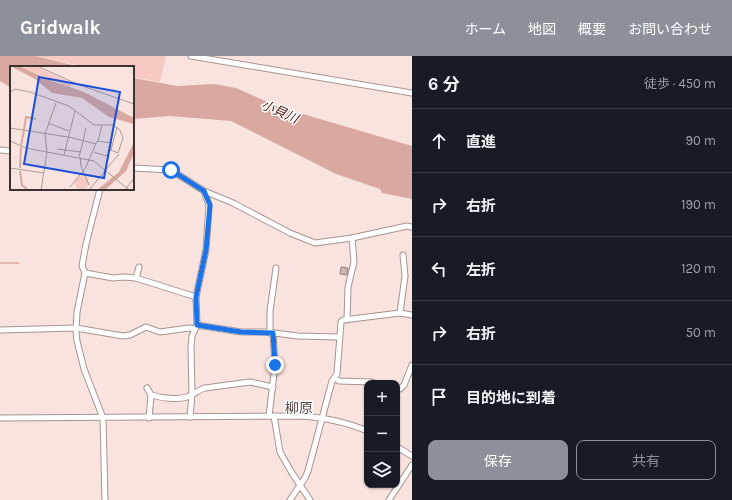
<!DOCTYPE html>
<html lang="ja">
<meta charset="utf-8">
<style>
:root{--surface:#171b24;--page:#20242c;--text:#f1f3f6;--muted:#9ea1a6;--line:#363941;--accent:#8c9099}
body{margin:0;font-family:Karla,"Noto Sans JP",sans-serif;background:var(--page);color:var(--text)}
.controls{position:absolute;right:12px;bottom:12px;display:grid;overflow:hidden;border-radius:8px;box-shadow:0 1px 3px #0004}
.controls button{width:36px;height:36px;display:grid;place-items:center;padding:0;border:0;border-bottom:1px solid var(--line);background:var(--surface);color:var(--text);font:20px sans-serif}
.stop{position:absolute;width:12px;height:12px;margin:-9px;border:3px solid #1a73e8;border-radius:50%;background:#fff}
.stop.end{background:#1a73e8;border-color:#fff;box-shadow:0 1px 4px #0008}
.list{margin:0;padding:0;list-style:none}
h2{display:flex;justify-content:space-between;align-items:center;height:52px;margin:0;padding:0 16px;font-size:17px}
h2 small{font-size:13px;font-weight:400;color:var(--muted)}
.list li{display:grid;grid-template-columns:26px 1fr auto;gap:12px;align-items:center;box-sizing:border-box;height:64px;padding:0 16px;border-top:1px solid var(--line)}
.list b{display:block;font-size:15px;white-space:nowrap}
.list em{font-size:13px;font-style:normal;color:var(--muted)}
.actions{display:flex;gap:8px;padding:12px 16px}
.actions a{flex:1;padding:9px 0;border:1px solid var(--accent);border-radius:8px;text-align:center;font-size:14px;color:var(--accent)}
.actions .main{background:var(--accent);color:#fff}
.icon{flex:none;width:22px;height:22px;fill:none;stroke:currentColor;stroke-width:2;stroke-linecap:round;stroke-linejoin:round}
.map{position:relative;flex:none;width:412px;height:444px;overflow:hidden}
header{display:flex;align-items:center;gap:24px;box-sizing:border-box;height:56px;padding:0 20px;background:var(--accent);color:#fff}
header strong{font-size:19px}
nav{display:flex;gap:22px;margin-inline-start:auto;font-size:14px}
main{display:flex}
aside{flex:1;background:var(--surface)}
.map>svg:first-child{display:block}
.green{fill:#f7c9c2}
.water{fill:#d9a9a1}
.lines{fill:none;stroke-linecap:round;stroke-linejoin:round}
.stream{stroke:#d9a9a1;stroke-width:1.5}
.building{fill:#cab5b1;stroke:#97827f}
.minor-casing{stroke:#a89390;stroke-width:7}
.minor{stroke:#fff;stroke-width:5}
.route{stroke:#1a73e8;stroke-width:5}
.labels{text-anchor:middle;stroke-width:3;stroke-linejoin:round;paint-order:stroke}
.water-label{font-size:13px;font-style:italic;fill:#511711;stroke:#fff}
.quarter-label{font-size:14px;fill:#5c4a47;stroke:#fff}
.inset-river{fill:none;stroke:#d9a9a1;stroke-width:2}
.inset-road{fill:none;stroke:#ad9c99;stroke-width:1}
.view{fill:#1d4ed8;fill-opacity:0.15;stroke:#1d4ed8;stroke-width:2}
.inset-edge{fill:none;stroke:#3a3130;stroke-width:2}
</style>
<header>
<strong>Gridwalk</strong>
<nav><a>ホーム</a><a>地図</a><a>概要</a><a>お問い合わせ</a></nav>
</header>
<main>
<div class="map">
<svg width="412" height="444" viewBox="0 0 412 444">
<rect width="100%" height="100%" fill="#f9e3df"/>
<polygon class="green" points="38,0 166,0 160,26 133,21 133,11 85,11"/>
<g class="water">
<polygon points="0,0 36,0 80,11 11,11 11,32 0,25"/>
<polygon points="133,22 177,30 214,28 236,32 279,51 412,90 412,143 382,137 380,133 336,118 231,65 170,60 133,63"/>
</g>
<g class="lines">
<polyline class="stream" points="0,207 19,207"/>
</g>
<polygon class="building" points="341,211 348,212 347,219 340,218"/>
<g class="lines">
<defs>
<g id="minor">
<polyline points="191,0 412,37"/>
<polyline points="0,94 11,95"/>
<polyline points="133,112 171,114 204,135 233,147 290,177 315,187 352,182 407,170 412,171"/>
<polyline points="100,133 86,188 82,210 85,217 77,256 76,275 77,285 84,313 103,362 105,444"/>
<polyline points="85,217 113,222 124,221 136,222 196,241"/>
<polyline points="136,222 139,211"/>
<polyline points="400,257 405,220 403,199"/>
<polyline points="347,264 348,231 354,206 352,182"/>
<polyline points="197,269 241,276 266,276 298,280 339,281"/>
<polyline points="0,274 76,272 123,280 130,279 146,271 160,276 189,272 195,273"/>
<polyline points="270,277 270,255 276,212"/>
<polyline points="335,322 339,325 370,326 374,327"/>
<polyline points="147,332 151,339 149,362"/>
<polyline points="397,333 400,333 404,329 412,309"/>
<path d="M151 339C161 342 177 344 187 341 193 339 198 334 205 332L250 326 273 331"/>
<polyline points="269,360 275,309 273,277"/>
<polyline points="274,360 280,396 292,417 310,444"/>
<polyline points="190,361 192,338 191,292 192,280 197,269 196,241 206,194 209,149 204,135"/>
<path d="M0 362 303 360C325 362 347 366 367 375"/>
<polyline points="397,391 412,400"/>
<polyline points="290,444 305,422 308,415 332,325 337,318 341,266 343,264 400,257 412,259"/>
<polyline points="389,444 412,409"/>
</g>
</defs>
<use href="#minor" class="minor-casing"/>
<use href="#minor" class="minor"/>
</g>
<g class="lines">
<polyline class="route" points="171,114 204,135 210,149 206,194 196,241 197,269 241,276 273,277 275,309"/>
</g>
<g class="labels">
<g class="water-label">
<text transform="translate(280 55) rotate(24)" y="5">小貝川</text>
</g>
<g class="quarter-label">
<text x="299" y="357">柳原</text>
</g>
</g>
<g transform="translate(10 10)">
<rect width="124" height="124" fill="#f9e3df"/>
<path d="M10 0H24L62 17 60 22ZM65 117a7 7 0 1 1 14 0a7 7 0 1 1-14 0Z" fill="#f7c9c2"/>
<path d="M0 0H9L42 15 74 26 124 52V58L99 51 72 32 42 27 25 13ZM124 76V87L116 105 95 124H87L109 106Z" fill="#d9a9a1"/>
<path class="inset-river" d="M14 64 16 51 26 53M11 79 14 65M10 102 11 81M10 105 12 119 18 124"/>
<path class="inset-road" d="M27 0 67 18 124 38M0 26 5 23 20 26 59 40 84 59H103L110 64 113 72 108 87 101 84 96 90 84 86M38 57 59 65M0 62 58 71M59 71 86 78M0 75 16 82 84 95 119 124M73 75 76 62M88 75 92 59M47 83 71 86M101 84 107 61M54 89 65 45M69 91 73 75M70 91 71 100 79 119M0 102 34 107M60 121 75 103 87 75 102 77M31 124 37 86 35 68 46 37M79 124 109 88M115 124 124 112"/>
<path class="view" d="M29 11 110 26 94 112 14 98Z"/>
<rect width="124" height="124" class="inset-edge"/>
</g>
</svg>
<div class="controls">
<button>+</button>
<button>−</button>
<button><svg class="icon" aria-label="layers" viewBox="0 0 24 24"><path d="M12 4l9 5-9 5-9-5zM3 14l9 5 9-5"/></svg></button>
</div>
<div class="stop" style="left:171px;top:114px"></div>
<div class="stop end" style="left:275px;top:309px"></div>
</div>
<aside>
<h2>6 分<small>徒歩 · 450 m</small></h2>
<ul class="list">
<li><svg class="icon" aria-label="ahead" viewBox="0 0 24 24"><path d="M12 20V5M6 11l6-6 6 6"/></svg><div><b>直進</b></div><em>90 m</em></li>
<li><svg class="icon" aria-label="right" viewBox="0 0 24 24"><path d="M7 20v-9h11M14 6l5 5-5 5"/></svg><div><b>右折</b></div><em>190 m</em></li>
<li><svg class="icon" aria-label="left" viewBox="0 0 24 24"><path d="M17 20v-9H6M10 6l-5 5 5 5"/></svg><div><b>左折</b></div><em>120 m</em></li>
<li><svg class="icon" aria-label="right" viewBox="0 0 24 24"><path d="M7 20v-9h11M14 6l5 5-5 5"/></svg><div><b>右折</b></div><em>50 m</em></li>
<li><svg class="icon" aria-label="arrive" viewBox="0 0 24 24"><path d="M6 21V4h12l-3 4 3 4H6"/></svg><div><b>目的地に到着</b></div></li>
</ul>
<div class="actions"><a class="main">保存</a><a>共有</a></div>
</aside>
</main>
